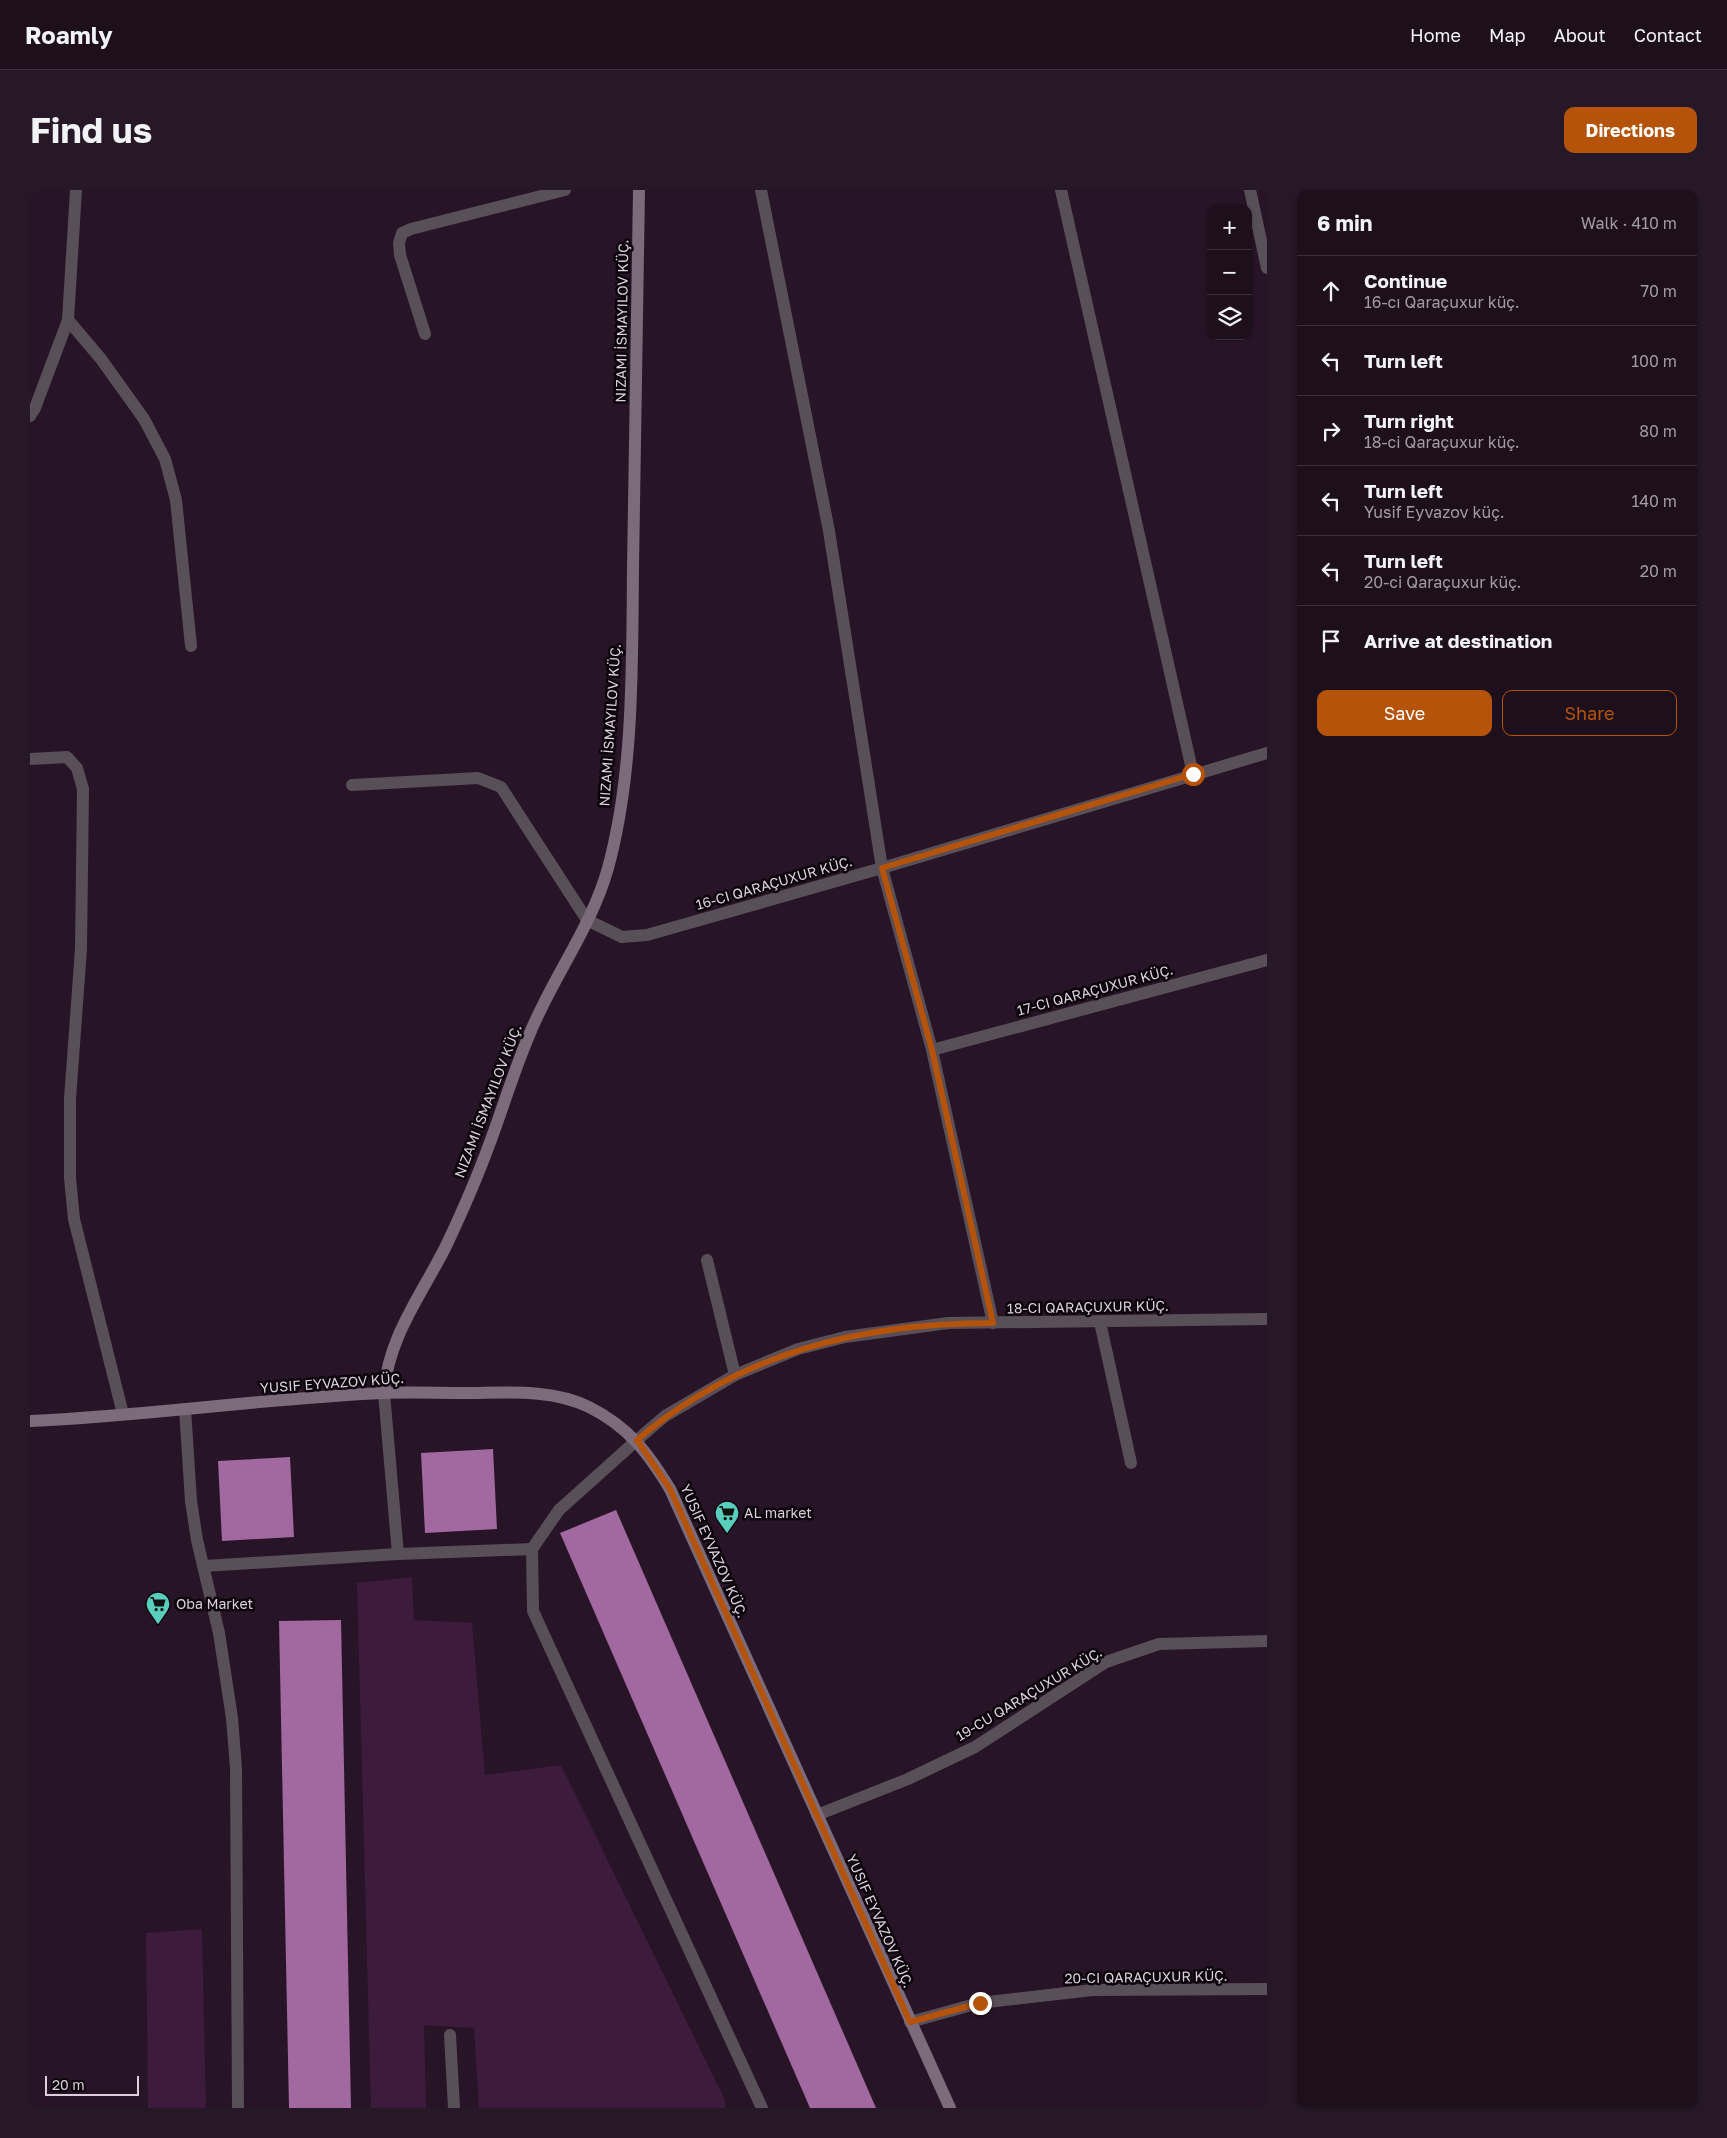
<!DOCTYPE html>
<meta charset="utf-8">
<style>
:root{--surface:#1e0f1d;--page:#261826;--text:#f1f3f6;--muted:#a19ca4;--line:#3c2f3b;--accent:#b45309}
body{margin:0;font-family:"Golos Text",sans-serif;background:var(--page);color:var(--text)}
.controls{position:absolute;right:15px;top:15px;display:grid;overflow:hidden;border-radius:10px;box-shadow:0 1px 4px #0004}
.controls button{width:45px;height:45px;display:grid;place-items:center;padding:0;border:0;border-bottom:1px solid var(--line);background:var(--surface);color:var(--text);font:25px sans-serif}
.scale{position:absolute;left:15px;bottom:12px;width:94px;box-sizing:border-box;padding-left:5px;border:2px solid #ddd0dc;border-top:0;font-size:14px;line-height:18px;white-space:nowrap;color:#ddd0dc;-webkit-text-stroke:4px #0b040b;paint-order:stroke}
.stop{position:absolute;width:15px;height:15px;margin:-11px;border:4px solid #b45309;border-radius:50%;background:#fff}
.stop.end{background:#b45309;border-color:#fff;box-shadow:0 1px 5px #0008}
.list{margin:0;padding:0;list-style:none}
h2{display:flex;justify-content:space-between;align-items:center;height:65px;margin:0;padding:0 20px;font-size:21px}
h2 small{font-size:16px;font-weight:400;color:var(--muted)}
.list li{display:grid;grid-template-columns:32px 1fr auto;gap:15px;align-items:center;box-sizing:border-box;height:70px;padding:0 20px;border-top:1px solid var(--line)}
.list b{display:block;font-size:19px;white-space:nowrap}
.list p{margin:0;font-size:16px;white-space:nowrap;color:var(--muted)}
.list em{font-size:16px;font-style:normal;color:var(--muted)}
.actions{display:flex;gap:10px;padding:15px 20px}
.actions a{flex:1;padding:11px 0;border:1px solid var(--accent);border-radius:10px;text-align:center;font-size:18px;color:var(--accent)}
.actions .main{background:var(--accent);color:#fff}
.icon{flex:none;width:28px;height:28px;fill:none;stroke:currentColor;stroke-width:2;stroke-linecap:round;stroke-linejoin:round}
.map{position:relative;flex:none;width:1237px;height:1918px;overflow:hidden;border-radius:10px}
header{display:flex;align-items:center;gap:30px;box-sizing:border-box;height:70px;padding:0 25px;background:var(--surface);border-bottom:1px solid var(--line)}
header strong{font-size:24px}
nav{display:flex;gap:28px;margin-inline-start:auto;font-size:18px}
.intro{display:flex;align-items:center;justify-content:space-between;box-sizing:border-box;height:120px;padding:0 30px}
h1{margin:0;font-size:35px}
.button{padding:12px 22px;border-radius:10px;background:var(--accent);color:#fff;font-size:18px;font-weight:700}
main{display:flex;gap:30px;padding:0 30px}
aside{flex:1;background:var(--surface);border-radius:10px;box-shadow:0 1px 4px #0004}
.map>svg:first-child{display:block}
.green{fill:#3c1b3c}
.building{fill:#a268a0}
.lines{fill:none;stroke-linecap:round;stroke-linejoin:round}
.lane{stroke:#594f58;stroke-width:12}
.street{stroke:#594f58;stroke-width:12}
.secondary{stroke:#7c6b7b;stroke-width:12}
.route{stroke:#b45309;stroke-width:6}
.labels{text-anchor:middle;stroke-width:5;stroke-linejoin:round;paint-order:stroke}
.street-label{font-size:14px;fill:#ddd0dc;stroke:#0b040b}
.poi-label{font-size:14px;fill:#ddd0dc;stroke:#0b040b;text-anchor:start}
</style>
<header>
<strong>Roamly</strong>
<nav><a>Home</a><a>Map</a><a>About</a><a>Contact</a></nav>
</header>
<div class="intro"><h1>Find us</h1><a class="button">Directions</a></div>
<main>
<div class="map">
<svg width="1237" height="1918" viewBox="0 0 1237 1918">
<rect width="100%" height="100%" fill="#281427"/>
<g class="green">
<polygon points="382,1387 384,1430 442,1433 455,1585 531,1575 695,1910 695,1918 449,1918 444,1838 394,1835 396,1918 341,1918 327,1393"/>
<polygon points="172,1739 176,1918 118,1918 116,1743"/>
</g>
<g class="building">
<polygon points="463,1259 467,1339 395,1343 391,1263"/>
<polygon points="260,1267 264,1347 192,1351 188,1271"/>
<polygon points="586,1320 846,1918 780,1918 530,1343"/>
<polygon points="311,1430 321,1918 259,1918 249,1431"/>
</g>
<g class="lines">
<g class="lane">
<polyline points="354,1203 368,1364"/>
<polyline points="155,1219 161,1311 167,1350 189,1443 202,1528 206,1578 208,1918"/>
<polyline points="607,1250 529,1320 502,1359 503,1421 732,1918"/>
<polyline points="174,1376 368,1364 502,1359"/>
<polyline points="420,1845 424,1918"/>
</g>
<g class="street">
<polyline points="731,0 799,341 852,678 902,860 963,1133"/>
<polyline points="1031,0 1163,584"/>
<polyline points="1220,0 1237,78"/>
<polyline points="38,130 71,169 114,229 135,269 146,310 161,456"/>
<polyline points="395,144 370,65 369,53 372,43 381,39 535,0"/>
<polyline points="0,226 5,218 38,130 46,0"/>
<polyline points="0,569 37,567 47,578 53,599 51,759 40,909 40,988 44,1029 93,1224"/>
<polyline points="322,595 448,588 471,597 557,730 592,747 617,745 852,678 1237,563"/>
<polyline points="902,860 1237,770"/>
<polyline points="677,1070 705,1185"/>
<polyline points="1070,1132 1101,1273"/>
<polyline points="607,1250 635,1226 705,1185 768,1159 815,1147 918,1133 1237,1129"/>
<polyline points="787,1625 878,1589 945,1557 1076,1472 1129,1454 1237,1451"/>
<polyline points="880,1832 949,1813 1063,1800 1237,1799"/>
</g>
<g class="secondary">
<path d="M354 1203C358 1146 393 1103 417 1054 432 1022 447 988 459 955 473 918 484 880 500 843 523 787 562 736 578 678 604 583 602 475 603 378 605 252 607 126 609 0"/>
<path d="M0 1231C118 1226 236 1208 354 1203 380 1202 407 1203 433 1203 474 1203 521 1198 559 1217 599 1237 618 1263 640 1299L920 1918"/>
</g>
</g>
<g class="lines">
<path class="route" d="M950 1813 880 1832 640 1299 607 1250C710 1163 830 1133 963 1133L902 860 852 678 1163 584"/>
</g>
<defs>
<symbol id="supermarket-pin" viewBox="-11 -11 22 30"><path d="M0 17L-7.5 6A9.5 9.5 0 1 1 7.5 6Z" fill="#5acebd" stroke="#0b040b"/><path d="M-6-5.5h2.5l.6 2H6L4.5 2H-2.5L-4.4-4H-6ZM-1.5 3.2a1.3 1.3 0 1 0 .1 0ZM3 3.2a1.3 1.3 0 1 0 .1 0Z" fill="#111"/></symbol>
</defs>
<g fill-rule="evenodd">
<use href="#supermarket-pin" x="683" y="1309" width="28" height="38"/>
<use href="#supermarket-pin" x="114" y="1400" width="28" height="38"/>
</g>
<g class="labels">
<g class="street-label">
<text transform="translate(592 131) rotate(-89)" y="5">NIZAMI İSMAYILOV KÜÇ.</text>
<text transform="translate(580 535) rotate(-86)" y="5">NIZAMI İSMAYILOV KÜÇ.</text>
<text transform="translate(744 693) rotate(-16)" y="5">16-CI QARAÇUXUR KÜÇ.</text>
<text transform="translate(1065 800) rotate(-15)" y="5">17-CI QARAÇUXUR KÜÇ.</text>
<text transform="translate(458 911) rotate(-69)" y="5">NIZAMI İSMAYILOV KÜÇ.</text>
<text transform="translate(1058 1117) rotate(-1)" y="5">18-CI QARAÇUXUR KÜÇ.</text>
<text transform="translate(302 1193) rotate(-4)" y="5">YUSIF EYVAZOV KÜÇ.</text>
<text transform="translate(684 1361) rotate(66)" y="5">YUSIF EYVAZOV KÜÇ.</text>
<text transform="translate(999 1504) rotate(-31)" y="5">19-CU QARAÇUXUR KÜÇ.</text>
<text transform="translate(850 1731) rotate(66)" y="5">YUSIF EYVAZOV KÜÇ.</text>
<text transform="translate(1116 1787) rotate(-1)" y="5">20-CI QARAÇUXUR KÜÇ.</text>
</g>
<g class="poi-label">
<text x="714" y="1328">AL market</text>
<text x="146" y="1419">Oba Market</text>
</g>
</g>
</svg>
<div class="controls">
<button>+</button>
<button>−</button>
<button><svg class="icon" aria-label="layers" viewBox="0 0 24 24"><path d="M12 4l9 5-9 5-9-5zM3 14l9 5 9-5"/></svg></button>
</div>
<div class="scale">20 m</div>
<div class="stop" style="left:1163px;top:584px"></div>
<div class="stop end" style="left:950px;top:1813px"></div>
</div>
<aside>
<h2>6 min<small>Walk · 410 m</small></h2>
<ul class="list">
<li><svg class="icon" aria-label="ahead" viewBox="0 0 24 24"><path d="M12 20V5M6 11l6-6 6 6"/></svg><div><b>Continue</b><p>16-cı Qaraçuxur küç.</p></div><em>70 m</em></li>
<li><svg class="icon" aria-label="left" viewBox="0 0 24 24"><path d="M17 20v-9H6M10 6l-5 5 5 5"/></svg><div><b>Turn left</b></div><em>100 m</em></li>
<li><svg class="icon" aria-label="right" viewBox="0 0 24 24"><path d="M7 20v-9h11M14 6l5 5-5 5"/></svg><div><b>Turn right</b><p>18-ci Qaraçuxur küç.</p></div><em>80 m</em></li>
<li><svg class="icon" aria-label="left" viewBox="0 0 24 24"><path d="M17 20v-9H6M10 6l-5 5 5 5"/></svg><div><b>Turn left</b><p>Yusif Eyvazov küç.</p></div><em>140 m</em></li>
<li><svg class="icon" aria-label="left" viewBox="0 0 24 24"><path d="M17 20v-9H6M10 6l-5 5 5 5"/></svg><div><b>Turn left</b><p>20-ci Qaraçuxur küç.</p></div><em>20 m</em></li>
<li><svg class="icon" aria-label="arrive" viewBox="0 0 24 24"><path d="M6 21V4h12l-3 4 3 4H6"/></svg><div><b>Arrive at destination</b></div></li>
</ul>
<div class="actions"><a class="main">Save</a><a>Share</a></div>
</aside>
</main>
